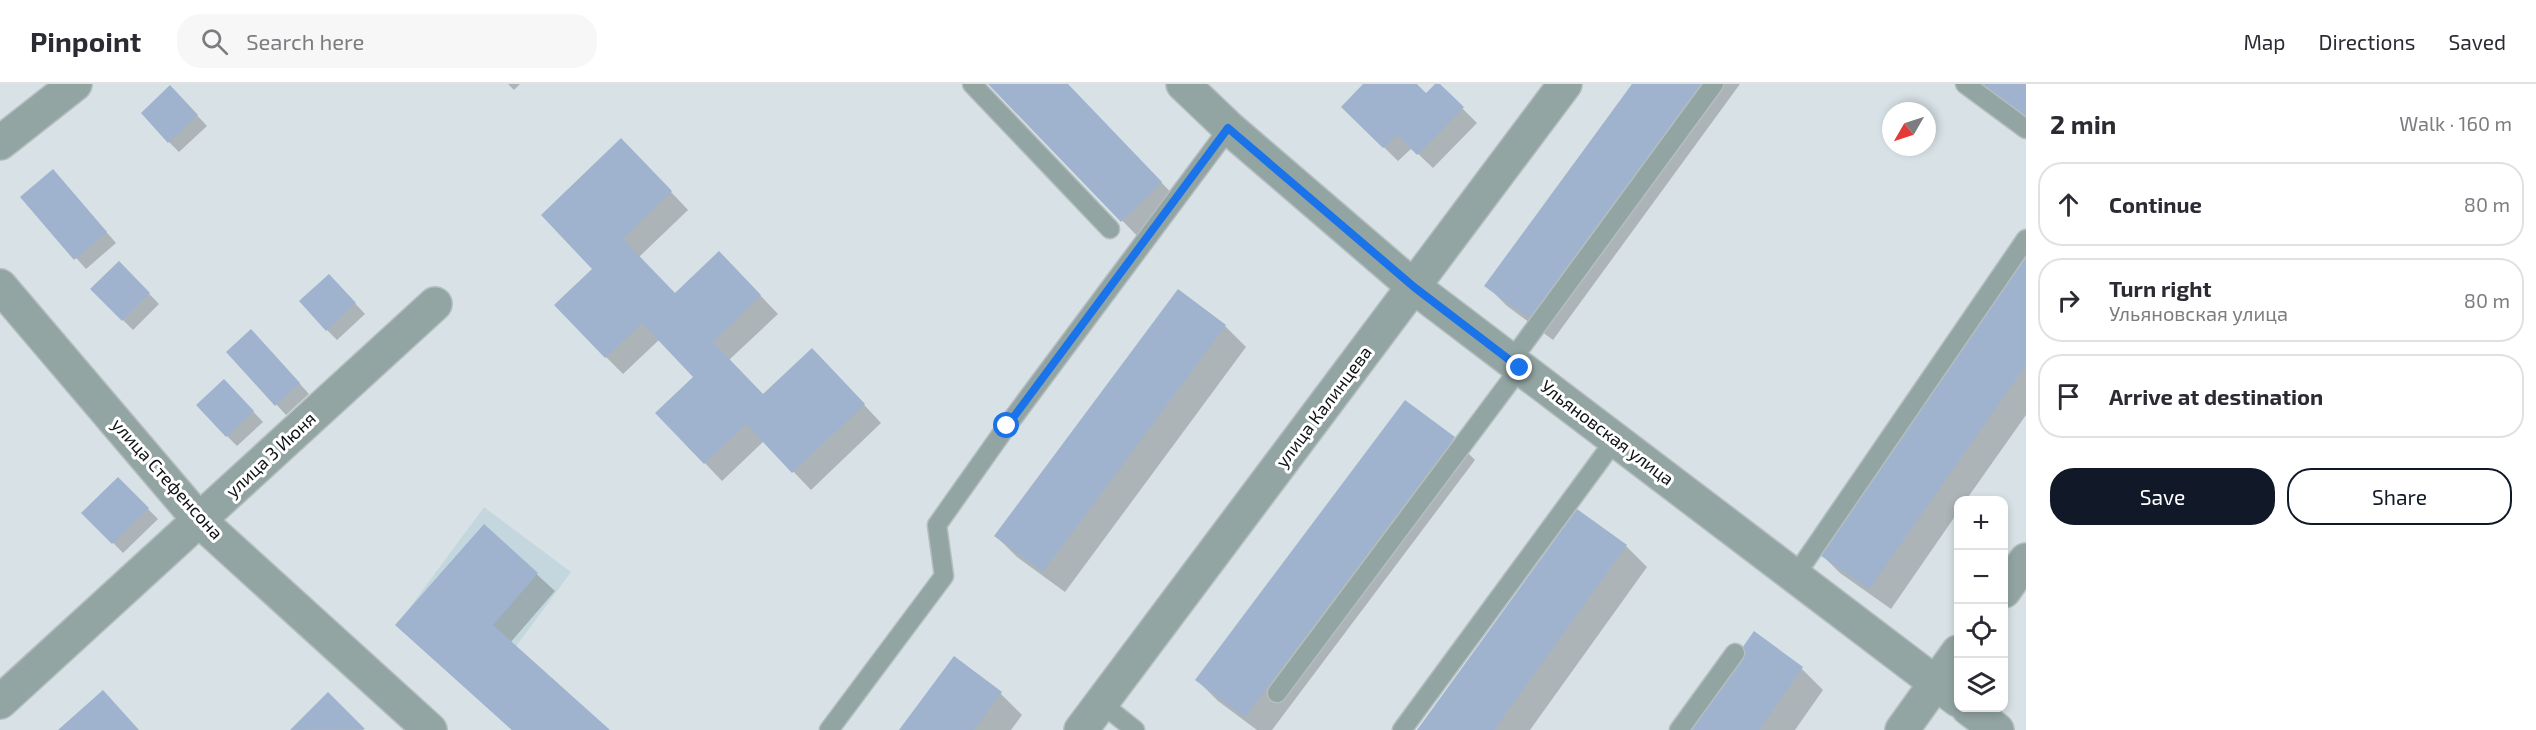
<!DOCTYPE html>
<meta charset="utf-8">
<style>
:root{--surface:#fff;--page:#f7f7f7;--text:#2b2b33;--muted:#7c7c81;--line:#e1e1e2;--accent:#111827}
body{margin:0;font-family:"Exo 2",sans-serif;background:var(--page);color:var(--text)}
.controls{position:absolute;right:18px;bottom:18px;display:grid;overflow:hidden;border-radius:12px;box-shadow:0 3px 9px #0003}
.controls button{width:54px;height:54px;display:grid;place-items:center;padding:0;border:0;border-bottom:2px solid var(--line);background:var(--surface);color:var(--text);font:30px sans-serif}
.compass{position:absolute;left:1882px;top:18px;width:54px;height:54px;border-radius:50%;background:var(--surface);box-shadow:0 3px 9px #0003;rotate:231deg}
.stop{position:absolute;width:18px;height:18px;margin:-14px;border:4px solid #1a73e8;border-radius:50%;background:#fff}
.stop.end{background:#1a73e8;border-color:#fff;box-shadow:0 2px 6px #0008}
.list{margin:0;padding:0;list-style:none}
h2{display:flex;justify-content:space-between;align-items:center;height:78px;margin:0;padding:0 24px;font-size:26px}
h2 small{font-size:20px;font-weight:400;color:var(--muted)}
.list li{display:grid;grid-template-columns:39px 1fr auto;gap:18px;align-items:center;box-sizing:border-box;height:84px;margin:0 12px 12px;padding:0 12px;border:2px solid var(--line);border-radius:24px}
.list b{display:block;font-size:22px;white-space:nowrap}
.list p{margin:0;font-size:20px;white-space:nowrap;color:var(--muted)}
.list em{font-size:20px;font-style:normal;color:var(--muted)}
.actions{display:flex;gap:12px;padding:18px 24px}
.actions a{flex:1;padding:14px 0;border:2px solid var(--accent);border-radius:24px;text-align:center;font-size:21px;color:var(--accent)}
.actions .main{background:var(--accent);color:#fff}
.icon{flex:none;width:33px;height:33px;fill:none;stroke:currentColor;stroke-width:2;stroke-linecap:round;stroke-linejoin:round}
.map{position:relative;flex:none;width:2026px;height:646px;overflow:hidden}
header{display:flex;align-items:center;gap:36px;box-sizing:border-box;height:84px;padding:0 30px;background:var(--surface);border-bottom:2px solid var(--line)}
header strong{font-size:28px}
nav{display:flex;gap:33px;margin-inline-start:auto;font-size:21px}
.search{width:420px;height:54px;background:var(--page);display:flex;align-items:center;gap:15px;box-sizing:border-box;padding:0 21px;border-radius:24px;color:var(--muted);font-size:22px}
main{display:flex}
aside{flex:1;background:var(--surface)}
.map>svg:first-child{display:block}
.built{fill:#c5d7de}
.shadow{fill:#0003}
.building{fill:#9fb3cf}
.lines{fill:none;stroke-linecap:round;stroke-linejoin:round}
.service-casing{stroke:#b4bdc0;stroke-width:21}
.minor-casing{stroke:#b4bdc0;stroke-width:36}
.tertiary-casing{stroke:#b4bdc0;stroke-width:36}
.service{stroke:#93a5a3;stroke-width:18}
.minor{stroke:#93a5a3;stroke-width:33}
.tertiary{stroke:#93a5a3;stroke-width:33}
.route{stroke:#1a73e8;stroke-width:8}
.labels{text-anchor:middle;stroke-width:6;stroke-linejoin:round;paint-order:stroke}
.street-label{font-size:18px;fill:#0f1314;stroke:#fff}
</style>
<header>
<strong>Pinpoint</strong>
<div class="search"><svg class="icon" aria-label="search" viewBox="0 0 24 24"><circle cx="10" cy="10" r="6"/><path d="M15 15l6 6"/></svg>Search here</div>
<nav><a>Map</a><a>Directions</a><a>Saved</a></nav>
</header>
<main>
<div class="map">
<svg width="2026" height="646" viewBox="0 0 2026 646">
<rect width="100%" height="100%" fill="#d8e2e6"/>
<polygon class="built" points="484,423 571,488 483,607 396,542"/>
<g class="shadow">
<polygon points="508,0 520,0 514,6"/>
<polygon points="990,0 1067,0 1182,120 1143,158"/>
<polygon points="1366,0 1415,0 1426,11 1438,0 1477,39 1433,84 1412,64 1398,77 1343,23"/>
<polygon points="1634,0 1740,0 1553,256 1507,222 1486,201"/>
<polygon points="180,13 207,42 179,68 169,58"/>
<polygon points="639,74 688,126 639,173 675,211 736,186 778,230 729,276 763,312 829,283 881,339 811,406 764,357 722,397 657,329 695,293 660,255 623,290 606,273 594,185"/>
<polygon points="53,87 116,159 86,185 22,113"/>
<polygon points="2026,172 2026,331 1966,416 1958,416 1958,428 1891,525 1840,489 1819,468"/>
<polygon points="119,179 159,220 133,246 92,205"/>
<polygon points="339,202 365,230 337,256 327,246"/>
<polygon points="1225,242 1246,263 1065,508 1017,473 996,452"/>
<polygon points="261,257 309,310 286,331 228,268"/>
<polygon points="234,307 263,338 237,362 227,352"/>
<polygon points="1454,355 1475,376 1272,646 1257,646 1218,617 1197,596"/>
<polygon points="118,395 158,435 123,469 84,429"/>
<polygon points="484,442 555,507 510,559 608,646 512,646 415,558"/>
<polygon points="1626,462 1647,483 1530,646 1419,646"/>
<polygon points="1755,549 1802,585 1823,606 1795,646 1687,646"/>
<polygon points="954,574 1001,610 1022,631 1011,646 901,646"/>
<polygon points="328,610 364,646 292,646"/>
</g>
<g class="building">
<polygon points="988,0 1068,0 1162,98 1121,138"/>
<polygon points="1363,0 1417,0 1426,9 1435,0 1440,0 1464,23 1417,71 1397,51 1383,64 1341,23"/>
<polygon points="1632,0 1704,0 1532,236 1484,202"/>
<polygon points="1974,0 2026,0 2026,38"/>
<polygon points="170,1 198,31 168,59 141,29"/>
<polygon points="621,54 672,107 623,155 675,209 719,167 761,211 713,258 763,310 812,264 865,320 792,389 746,340 704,380 655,329 693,293 642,239 605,274 554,221 592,185 541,131"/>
<polygon points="53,85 107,148 74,176 20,113"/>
<polygon points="2026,170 2026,281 1869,505 1817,469"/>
<polygon points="119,177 150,209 122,237 90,205"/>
<polygon points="329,190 356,219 326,247 299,217"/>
<polygon points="1178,205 1226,241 1043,488 994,452"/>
<polygon points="251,245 300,299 275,322 226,268"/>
<polygon points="224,295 254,327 226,353 196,321"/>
<polygon points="1405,316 1455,353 1245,633 1195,596"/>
<polygon points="118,393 149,424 112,460 81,429"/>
<polygon points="1577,425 1627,461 1494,646 1417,646"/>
<polygon points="484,440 538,489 493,541 610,646 512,646 395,541"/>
<polygon points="1754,547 1803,583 1759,646 1685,646"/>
<polygon points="954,572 1002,608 974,646 899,646"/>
<polygon points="103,606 139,646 58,646"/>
<polygon points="328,608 365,645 290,646"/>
</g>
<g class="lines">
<defs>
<g id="service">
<polyline points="972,0 1110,145"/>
<polyline points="1965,0 2026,45"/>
<polyline points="1511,277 1714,0"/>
<polyline points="1795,492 2026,155"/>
<polyline points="1277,609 1520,284"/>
<polyline points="1101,619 1135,646"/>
<polyline points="829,646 944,492 937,441 1007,342 1229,44"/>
<polyline points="1402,646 1615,356"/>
<polyline points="1679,646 1735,569"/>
</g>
<g id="minor">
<polyline points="1183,0 1229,44 1414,203 1958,616"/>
<polyline points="0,202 200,437 430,646"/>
<polyline points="0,618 435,220"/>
<polyline points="1968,624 1997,646"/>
<polyline points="1081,646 1565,0"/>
</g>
<g id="tertiary">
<polyline points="0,59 75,0"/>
<polyline points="2004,507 2026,476"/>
<polyline points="1902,646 1958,568"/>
</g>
</defs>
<use href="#service" class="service-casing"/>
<use href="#minor" class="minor-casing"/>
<use href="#tertiary" class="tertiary-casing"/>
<use href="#service" class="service"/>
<use href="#minor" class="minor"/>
<use href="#tertiary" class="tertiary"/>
</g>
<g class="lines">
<polyline class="route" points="1007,342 1228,44 1414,203 1520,284"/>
</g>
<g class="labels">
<g class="street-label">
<text transform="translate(1324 323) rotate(-53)" y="6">улица Калинцева</text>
<text transform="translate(1607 349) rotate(37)" y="6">Ульяновская улица</text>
<text transform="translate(271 371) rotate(-43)" y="6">улица 3 Июня</text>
<text transform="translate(167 395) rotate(48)" y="6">улица Стефенсона</text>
</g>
</g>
</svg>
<div class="controls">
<button>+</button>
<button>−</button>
<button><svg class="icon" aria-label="locate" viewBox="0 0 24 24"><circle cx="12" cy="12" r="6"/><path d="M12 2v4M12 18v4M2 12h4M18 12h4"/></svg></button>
<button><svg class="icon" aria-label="layers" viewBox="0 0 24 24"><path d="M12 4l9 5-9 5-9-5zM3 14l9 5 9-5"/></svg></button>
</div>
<svg class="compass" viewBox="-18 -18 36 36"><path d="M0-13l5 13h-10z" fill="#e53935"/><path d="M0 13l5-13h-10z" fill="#7c7c81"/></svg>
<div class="stop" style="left:1007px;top:342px"></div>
<div class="stop end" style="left:1520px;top:284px"></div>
</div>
<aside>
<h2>2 min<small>Walk · 160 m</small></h2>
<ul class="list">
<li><svg class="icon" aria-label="ahead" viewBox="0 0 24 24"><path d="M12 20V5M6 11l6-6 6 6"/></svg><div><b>Continue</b></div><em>80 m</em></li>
<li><svg class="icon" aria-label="right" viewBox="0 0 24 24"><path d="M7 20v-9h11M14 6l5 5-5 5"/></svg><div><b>Turn right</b><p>Ульяновская улица</p></div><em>80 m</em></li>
<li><svg class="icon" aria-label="arrive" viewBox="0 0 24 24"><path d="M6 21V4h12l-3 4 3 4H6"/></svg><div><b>Arrive at destination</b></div></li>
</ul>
<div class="actions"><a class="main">Save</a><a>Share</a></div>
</aside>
</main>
